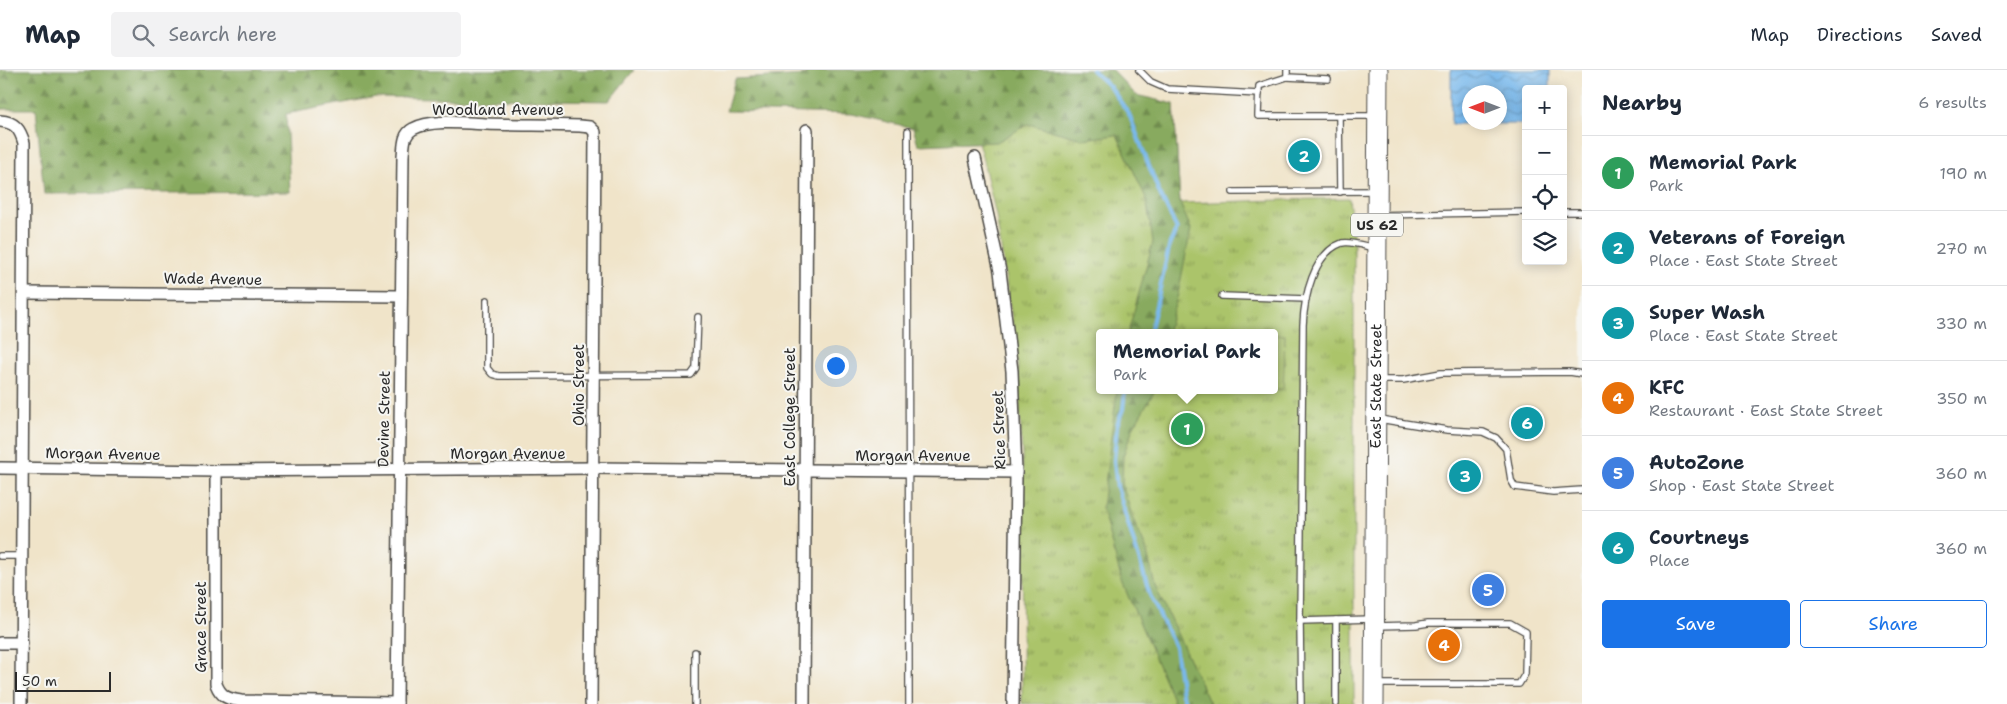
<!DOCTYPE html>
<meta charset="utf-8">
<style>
:root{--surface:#fff;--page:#f2f2f3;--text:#1f2937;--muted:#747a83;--line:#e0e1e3;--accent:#1a73e8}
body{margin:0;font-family:"Shantell Sans",sans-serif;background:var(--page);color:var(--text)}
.controls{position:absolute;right:15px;top:15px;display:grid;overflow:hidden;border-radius:5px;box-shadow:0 2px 12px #0003}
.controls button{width:45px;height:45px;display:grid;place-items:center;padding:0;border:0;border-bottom:1px solid var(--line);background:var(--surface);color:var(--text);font:25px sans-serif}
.compass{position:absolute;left:1462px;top:15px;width:45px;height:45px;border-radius:50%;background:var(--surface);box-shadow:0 2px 12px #0003;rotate:270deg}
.scale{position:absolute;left:15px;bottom:12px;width:96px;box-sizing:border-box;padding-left:5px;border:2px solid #2b2b2b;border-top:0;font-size:14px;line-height:18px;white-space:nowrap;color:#2b2b2b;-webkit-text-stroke:4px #f6f6f2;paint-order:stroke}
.you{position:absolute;left:835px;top:295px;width:18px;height:18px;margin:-12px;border:4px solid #fff;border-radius:50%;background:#1a73e8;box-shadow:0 0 0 8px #1a73e833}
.badge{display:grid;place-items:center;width:32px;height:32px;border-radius:50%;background:var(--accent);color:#fff;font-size:16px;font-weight:700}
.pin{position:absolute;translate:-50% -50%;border:2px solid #fff;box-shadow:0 1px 5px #0006}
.popup{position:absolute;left:1096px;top:259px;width:182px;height:65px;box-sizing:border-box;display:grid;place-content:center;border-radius:5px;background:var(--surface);filter:drop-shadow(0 1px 4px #0005);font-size:16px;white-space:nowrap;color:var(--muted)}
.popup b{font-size:19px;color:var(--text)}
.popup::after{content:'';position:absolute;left:50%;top:100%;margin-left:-10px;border:10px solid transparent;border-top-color:var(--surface)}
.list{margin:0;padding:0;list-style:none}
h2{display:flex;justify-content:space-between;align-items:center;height:65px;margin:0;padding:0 20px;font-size:21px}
h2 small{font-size:16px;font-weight:400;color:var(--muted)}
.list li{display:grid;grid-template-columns:32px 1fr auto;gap:15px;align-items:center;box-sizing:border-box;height:75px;padding:0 20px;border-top:1px solid var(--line)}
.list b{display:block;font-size:19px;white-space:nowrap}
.list p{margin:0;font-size:16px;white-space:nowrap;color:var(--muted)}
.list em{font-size:16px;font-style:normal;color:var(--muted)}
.actions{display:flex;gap:10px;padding:15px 20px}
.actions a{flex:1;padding:11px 0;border:1px solid var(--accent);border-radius:5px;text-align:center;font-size:18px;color:var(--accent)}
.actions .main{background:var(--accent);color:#fff}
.icon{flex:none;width:28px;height:28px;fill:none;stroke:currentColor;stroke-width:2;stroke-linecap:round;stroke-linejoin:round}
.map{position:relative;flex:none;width:1582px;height:634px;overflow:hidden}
header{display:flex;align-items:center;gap:30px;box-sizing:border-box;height:70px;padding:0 25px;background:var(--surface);border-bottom:1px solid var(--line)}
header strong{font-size:24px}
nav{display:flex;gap:28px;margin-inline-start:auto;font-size:18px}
.search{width:350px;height:45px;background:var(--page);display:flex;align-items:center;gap:12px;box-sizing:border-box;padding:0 18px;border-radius:5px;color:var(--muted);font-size:19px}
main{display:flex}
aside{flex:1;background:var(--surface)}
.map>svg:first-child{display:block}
.grass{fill:url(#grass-tufts);stroke:#6b784a;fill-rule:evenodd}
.forest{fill:url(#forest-firs);stroke:#5a6a44}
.garden{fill:#abc46a;stroke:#6b784a}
.water{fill:url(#water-waves);stroke:#52728c;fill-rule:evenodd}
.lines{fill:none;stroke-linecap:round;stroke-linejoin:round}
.stream{stroke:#79b9ed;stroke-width:4}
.service-casing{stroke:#494743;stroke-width:8}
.minor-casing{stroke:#494743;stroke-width:14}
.trunk-casing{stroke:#494743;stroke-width:21}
.service{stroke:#fff;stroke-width:5.5}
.minor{stroke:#fff;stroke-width:11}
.trunk{stroke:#fff;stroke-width:19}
.labels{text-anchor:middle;stroke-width:4;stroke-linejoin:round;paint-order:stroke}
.shield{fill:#f6f6f2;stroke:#686867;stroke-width:1}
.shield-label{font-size:14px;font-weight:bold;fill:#2b2b2b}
.street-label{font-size:15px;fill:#2b2b2b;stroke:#f6f6f2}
</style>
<header>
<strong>Map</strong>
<div class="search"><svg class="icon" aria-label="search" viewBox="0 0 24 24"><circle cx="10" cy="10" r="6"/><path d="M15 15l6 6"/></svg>Search here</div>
<nav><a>Map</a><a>Directions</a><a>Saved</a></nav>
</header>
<main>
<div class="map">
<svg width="1582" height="634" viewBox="0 0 1582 634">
<defs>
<pattern id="grass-tufts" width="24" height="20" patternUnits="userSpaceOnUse" patternTransform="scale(1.25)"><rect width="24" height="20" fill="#abc46a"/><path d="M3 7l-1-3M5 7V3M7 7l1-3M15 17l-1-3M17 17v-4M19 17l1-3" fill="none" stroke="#8b9f57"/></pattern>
<pattern id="forest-firs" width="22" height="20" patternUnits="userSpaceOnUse" patternTransform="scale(1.25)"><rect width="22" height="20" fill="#88aa5e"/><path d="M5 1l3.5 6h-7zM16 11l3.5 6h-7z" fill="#6f8b4e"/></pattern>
<pattern id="water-waves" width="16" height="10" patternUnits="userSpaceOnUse" patternTransform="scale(1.25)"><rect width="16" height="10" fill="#79b9ed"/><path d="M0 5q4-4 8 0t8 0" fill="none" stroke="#6397c0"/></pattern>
</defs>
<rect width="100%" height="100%" fill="#f6f6f2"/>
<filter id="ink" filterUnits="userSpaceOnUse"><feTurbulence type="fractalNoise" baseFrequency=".02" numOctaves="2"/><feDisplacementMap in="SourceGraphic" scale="10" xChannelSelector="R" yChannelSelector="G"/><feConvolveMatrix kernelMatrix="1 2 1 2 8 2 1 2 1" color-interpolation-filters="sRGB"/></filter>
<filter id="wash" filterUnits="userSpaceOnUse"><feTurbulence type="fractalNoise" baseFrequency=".0096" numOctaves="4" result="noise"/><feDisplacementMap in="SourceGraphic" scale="20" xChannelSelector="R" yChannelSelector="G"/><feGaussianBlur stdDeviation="1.12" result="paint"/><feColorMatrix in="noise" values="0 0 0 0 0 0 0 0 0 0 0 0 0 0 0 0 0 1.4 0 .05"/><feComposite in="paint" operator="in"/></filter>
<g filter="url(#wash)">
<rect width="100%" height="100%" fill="#f0e4c9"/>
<path class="grass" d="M966 33 1174 34 1180 133 1349 128 1354 174V634H1022L1023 404 1017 283 996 145 981 82ZM1100 263H1274V320H1100Z"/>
<g class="forest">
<polygon points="0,0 634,0 609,31 376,27 286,44 290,122 44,124 36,39 0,39"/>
<polygon points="806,0 1112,0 1136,25 1174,34 1180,133 1191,159 1178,224 1167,263 1128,263 1153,172 1146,128 1117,65 1082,69 1028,54 997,72 918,75 913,58 852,44 726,41 735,9 806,5"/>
<polygon points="1117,320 1155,320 1133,358 1123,386 1122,413 1133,449 1146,478 1155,516 1210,634 1175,634 1122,512 1102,438"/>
</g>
<polygon class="garden" points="1275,265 1285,265 1283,319 1275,319"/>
<path class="water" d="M1451 0H1550V19H1526V54H1451ZM1470 22H1500V52H1470Z"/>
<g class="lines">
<g class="stream">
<polyline points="1092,0 1110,17 1129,44 1159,122 1177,159 1170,173 1150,263"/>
<polyline points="1125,320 1123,339 1117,355 1114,391 1117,417 1150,525 1175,577 1182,624 1186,634"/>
</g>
</g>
</g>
<g filter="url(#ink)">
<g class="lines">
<defs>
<g id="service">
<polyline points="1139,0 1151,12 1167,19 1259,24"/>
<polyline points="1287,0 1287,7 1328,9"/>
<polyline points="1287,7 1259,16 1258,46 1375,46"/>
<polyline points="1339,46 1340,122"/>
<polyline points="908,61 909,634"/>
<polyline points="1233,122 1375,121"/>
<polyline points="1563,142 1582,142"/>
<polyline points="1379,145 1526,142"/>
<polyline points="1222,226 1306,229"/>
<polyline points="487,230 487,298 492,304 499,306 691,305 696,298 698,247"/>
<polyline points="1378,310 1403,310 1441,303 1570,302 1582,304"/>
<polyline points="1379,349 1447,360 1483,362 1496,368 1506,379 1511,410 1515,417 1553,422 1582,420"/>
<polyline points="0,486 22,486"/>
<path d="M1372 549 1300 551 1303 255C1304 229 1313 183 1342 173 1351 171 1365 176 1374 178"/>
<polyline points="1336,550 1336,634"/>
<polyline points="1300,551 1301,634"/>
<polyline points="1376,556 1416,555 1428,553 1510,553 1526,562 1525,604 1519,614 1376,614"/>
<polyline points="695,634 695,582"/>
</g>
<g id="minor">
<path d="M0 51C15 52 20 59 24 73L21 634"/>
<polyline points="975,88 1000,201 1012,301 1016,402 1013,634"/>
<polyline points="24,223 401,226"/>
<polyline points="0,398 216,401 593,398 1016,402"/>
<path d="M216 401V614C221 627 228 629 241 631L397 633"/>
<polyline points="0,573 22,573"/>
<path d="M397 634 403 86C404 76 403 64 413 59 430 49 466 53 486 54 517 55 548 55 580 56L590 57 595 62 591 634"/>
<polyline points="804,634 807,60"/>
</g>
<g id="trunk">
<path id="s1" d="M1374 634 1378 0"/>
</g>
</defs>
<use href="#service" class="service-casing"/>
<use href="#minor" class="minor-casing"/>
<use href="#trunk" class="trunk-casing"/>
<use href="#service" class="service"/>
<use href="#minor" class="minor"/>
<use href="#trunk" class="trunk"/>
</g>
</g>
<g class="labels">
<rect class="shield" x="1351" y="143.5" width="52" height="23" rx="4"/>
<g class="shield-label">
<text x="1377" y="160">US 62</text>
</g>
<g class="street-label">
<text x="498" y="45">Woodland Avenue</text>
<text transform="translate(213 209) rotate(1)" y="5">Wade Avenue</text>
<text transform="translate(579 315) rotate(-90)" y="5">Ohio Street</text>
<text dy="5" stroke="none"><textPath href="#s1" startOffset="318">East State Street</textPath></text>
<text transform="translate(790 347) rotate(-90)" y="5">East College Street</text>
<text transform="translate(384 349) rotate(-89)" y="5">Devine Street</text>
<text transform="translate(999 360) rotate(-92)" y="5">Rice Street</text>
<text transform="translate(103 384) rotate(1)" y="5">Morgan Avenue</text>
<text x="508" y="389">Morgan Avenue</text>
<text x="913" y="391">Morgan Avenue</text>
<text transform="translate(201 557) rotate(-90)" y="5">Grace Street</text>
</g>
</g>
</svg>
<div class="controls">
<button>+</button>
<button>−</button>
<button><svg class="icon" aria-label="locate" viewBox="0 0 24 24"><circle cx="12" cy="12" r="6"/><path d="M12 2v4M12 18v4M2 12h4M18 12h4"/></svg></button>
<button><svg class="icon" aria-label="layers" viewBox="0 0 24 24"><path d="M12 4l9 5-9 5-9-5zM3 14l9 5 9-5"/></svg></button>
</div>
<svg class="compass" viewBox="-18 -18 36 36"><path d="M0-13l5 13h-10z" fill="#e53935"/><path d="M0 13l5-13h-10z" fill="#747a83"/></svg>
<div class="scale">50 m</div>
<div class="you"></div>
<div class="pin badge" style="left:1187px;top:359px;background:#2e9e5b">1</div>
<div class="popup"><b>Memorial Park</b>Park</div>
<div class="pin badge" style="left:1304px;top:86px;background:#0f9aa8">2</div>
<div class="pin badge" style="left:1465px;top:406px;background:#0f9aa8">3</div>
<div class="pin badge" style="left:1444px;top:575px;background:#e8710a">4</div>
<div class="pin badge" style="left:1488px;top:520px;background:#3f7fe0">5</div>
<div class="pin badge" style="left:1527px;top:353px;background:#0f9aa8">6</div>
</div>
<aside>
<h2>Nearby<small>6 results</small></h2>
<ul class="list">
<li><span class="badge" style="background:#2e9e5b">1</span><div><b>Memorial Park</b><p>Park</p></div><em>190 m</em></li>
<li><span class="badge" style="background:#0f9aa8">2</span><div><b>Veterans of Foreign</b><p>Place · East State Street</p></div><em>270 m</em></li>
<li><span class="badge" style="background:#0f9aa8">3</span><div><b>Super Wash</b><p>Place · East State Street</p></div><em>330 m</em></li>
<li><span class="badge" style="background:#e8710a">4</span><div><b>KFC</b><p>Restaurant · East State Street</p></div><em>350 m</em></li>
<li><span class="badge" style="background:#3f7fe0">5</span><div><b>AutoZone</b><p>Shop · East State Street</p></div><em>360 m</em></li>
<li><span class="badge" style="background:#0f9aa8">6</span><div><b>Courtneys</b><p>Place</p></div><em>360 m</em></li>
</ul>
<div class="actions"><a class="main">Save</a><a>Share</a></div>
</aside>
</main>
